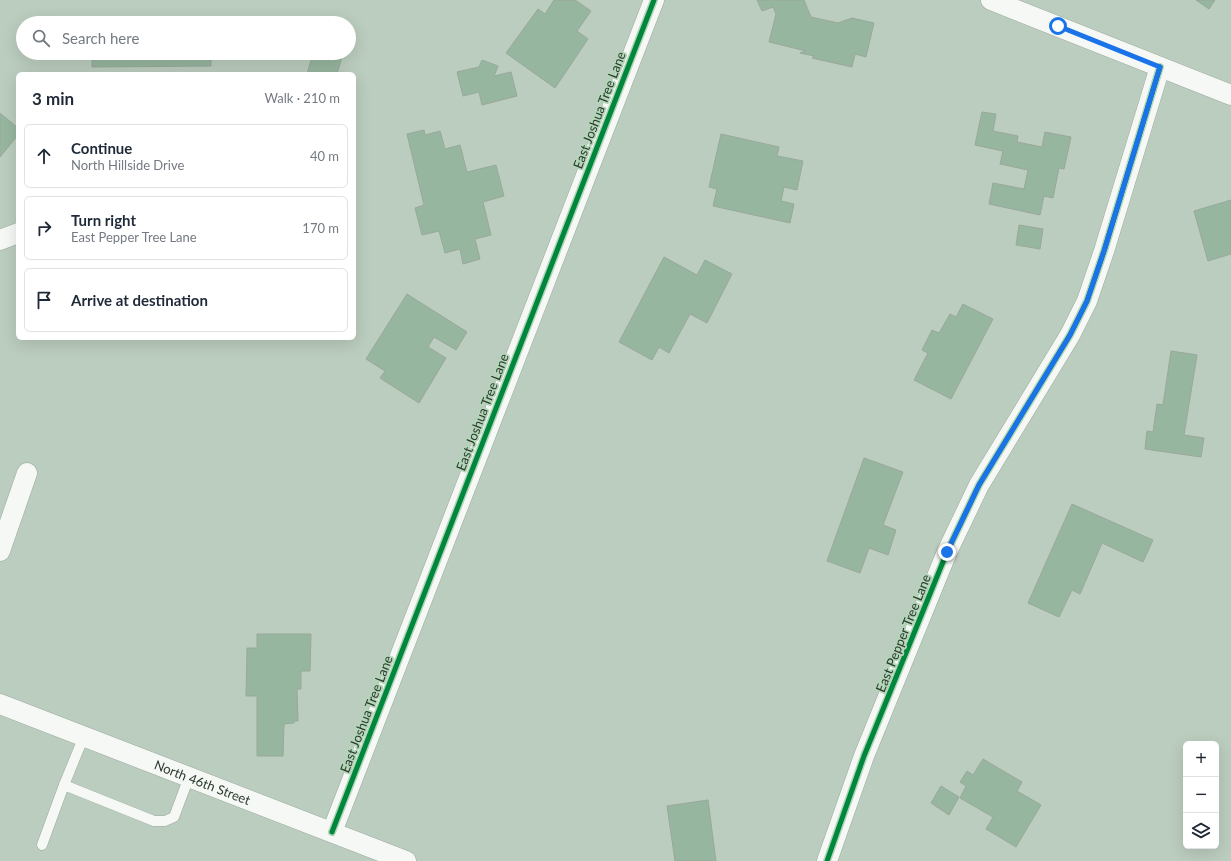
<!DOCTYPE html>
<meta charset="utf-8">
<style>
:root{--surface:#fff;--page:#f2f2f3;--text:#1f2937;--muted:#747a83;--line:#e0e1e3}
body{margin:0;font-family:Lato,sans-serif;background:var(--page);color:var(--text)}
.controls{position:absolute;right:12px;bottom:12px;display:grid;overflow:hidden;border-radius:6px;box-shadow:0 4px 16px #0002}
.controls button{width:36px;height:36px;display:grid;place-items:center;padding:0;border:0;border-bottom:1px solid var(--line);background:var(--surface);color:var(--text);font:20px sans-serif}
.stop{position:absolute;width:12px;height:12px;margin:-9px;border:3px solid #1a73e8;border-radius:50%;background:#fff}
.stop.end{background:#1a73e8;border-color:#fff;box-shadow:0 1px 4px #0008}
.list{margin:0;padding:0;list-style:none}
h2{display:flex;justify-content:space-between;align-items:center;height:52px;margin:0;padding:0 16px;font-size:17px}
h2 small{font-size:13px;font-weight:400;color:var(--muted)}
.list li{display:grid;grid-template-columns:26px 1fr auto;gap:12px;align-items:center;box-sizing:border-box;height:64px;margin:0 8px 8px;padding:0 8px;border:1px solid var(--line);border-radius:6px}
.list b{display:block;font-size:15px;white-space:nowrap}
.list p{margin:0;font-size:13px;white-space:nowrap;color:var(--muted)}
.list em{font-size:13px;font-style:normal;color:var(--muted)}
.icon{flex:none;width:22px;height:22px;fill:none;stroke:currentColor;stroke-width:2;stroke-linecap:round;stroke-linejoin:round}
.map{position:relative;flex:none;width:1231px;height:861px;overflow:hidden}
.search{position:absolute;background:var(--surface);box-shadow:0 4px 16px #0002;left:16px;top:16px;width:340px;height:44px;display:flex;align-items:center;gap:10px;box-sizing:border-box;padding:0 14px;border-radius:22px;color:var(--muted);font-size:15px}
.panel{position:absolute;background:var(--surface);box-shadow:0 4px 16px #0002;left:16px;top:72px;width:340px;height:268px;border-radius:6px}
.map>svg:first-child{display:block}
.building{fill:#97b69f;stroke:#99a89b}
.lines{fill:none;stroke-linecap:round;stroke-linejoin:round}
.service-casing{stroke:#9caa9f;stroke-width:11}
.minor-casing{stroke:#9caa9f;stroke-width:21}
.service{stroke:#f5f8f5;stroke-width:10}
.minor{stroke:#f5f8f5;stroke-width:20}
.cycleway-casing{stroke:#b3d5b8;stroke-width:8}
.cycleway{stroke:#00873e;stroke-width:5}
.route{stroke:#1a73e8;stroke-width:5}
.labels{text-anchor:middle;stroke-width:3.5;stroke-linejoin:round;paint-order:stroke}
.street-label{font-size:13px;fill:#2b392d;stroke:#b3d5b8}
</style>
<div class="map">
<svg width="1231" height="861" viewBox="0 0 1231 861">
<rect width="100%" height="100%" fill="#bbcdbe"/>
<g class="building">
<polygon points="554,0 575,0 591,11 577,31 588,39 555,88 506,53 538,9 545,14"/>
<polygon points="757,0 804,0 811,17 838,23 852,18 874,23 866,57 855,54 852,67 812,58 814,56 800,53 806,51 769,42 776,14 773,7 762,11"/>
<polygon points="1196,0 1215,0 1209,9"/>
<polygon points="165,19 165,23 91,23 91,20"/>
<polygon points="92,53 211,53 211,66 92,67"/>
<polygon points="313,53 343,53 337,74 307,74"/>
<polygon points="482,60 498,66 494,76 511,72 517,96 482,105 479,92 463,96 457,72 479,67"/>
<polygon points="982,112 996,114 993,131 1018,136 1017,142 1042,147 1045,132 1071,137 1064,169 1059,168 1053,198 1044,196 1040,215 989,204 993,183 1024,189 1028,170 1000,164 1003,151 975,145"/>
<polygon points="0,113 18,128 18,135 0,157"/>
<polygon points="424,130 425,135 440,131 445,149 460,145 467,172 496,165 504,196 483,202 491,235 475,239 480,259 463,264 460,249 445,253 439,231 422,235 415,208 424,205 407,134"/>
<polygon points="721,134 779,147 777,156 803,161 797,190 784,187 781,201 794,204 790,223 713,206 717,189 709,187"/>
<polygon points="1231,200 1231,254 1208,261 1194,211"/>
<polygon points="1019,225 1043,229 1040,249 1016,245"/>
<polygon points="664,257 697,275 705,260 732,274 707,323 690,314 669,353 659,347 652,360 619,342"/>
<polygon points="407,294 467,332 456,350 434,337 428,347 446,358 419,403 380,378 385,371 366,359"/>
<polygon points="963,304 993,319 951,399 914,380 928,353 922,350 932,330 939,333 950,314 956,317"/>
<polygon points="1171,351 1197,355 1184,435 1204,438 1201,457 1145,449 1147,431 1153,432 1157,404 1163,405"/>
<polygon points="864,458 903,472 883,525 896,530 888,555 869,548 860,573 827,561"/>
<polygon points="1072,504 1153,540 1143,562 1102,543 1080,594 1072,590 1059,617 1028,603"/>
<polygon points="257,634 311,634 310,671 301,671 301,689 297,689 298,721 294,721 294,723 284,724 283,756 257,756 257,696 246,696 247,648 257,648"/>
<polygon points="983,759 1022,782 1017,791 1041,805 1016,847 986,829 993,817 960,798 966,786 960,782 967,771 973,775"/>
<polygon points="941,786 959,797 949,815 931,803"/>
<polygon points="708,800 716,861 675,861 667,806"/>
</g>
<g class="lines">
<defs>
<g id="service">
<polyline points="84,736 64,785 154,821 165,821 174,817 189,777"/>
<polyline points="42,845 64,785"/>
</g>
<g id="minor">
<polyline points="991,0 1231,95"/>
<polyline points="0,240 18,233"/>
<polyline points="0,551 27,473"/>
<path id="s1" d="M0 704 406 861"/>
<polyline points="332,832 654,0"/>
<polyline points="827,861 864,756 947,552 979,485 1070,335 1087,301 1104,251 1160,67"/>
</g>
</defs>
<use href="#service" class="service-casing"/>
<use href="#minor" class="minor-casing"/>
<use href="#service" class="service"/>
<use href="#minor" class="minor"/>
<defs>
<g id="cycleway">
<polyline points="332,832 654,0"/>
<polyline points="827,861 864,756 947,552 979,485 1070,335 1087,301 1104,251 1160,67"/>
</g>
</defs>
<use href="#cycleway" class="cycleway-casing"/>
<use href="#cycleway" class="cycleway"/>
</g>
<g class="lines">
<polyline class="route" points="947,552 979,485 1070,335 1087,301 1104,251 1160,67 1058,26"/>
</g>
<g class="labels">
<g class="street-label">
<text transform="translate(599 110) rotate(-69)" y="5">East Joshua Tree Lane</text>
<text transform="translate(482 412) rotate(-69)" y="5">East Joshua Tree Lane</text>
<text transform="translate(903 633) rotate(-68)" y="5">East Pepper Tree Lane</text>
<text transform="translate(366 714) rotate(-69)" y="5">East Joshua Tree Lane</text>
<text dy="5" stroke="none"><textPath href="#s1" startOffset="217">North 46th Street</textPath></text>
</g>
</g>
</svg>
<div class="controls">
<button>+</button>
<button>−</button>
<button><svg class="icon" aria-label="layers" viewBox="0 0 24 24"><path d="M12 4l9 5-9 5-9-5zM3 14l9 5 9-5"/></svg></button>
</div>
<div class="stop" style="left:1058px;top:26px"></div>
<div class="stop end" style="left:947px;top:552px"></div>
<div class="search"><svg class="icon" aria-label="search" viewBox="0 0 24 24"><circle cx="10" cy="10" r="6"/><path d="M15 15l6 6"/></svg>Search here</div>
<section class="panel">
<h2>3 min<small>Walk · 210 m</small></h2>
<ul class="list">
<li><svg class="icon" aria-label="ahead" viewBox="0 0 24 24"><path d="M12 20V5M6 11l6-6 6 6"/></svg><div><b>Continue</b><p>North Hillside Drive</p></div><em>40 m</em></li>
<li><svg class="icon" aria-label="right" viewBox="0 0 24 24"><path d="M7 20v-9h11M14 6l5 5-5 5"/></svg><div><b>Turn right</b><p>East Pepper Tree Lane</p></div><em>170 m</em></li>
<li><svg class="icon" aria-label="arrive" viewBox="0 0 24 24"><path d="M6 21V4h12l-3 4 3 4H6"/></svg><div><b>Arrive at destination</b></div></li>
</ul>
</section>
</div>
